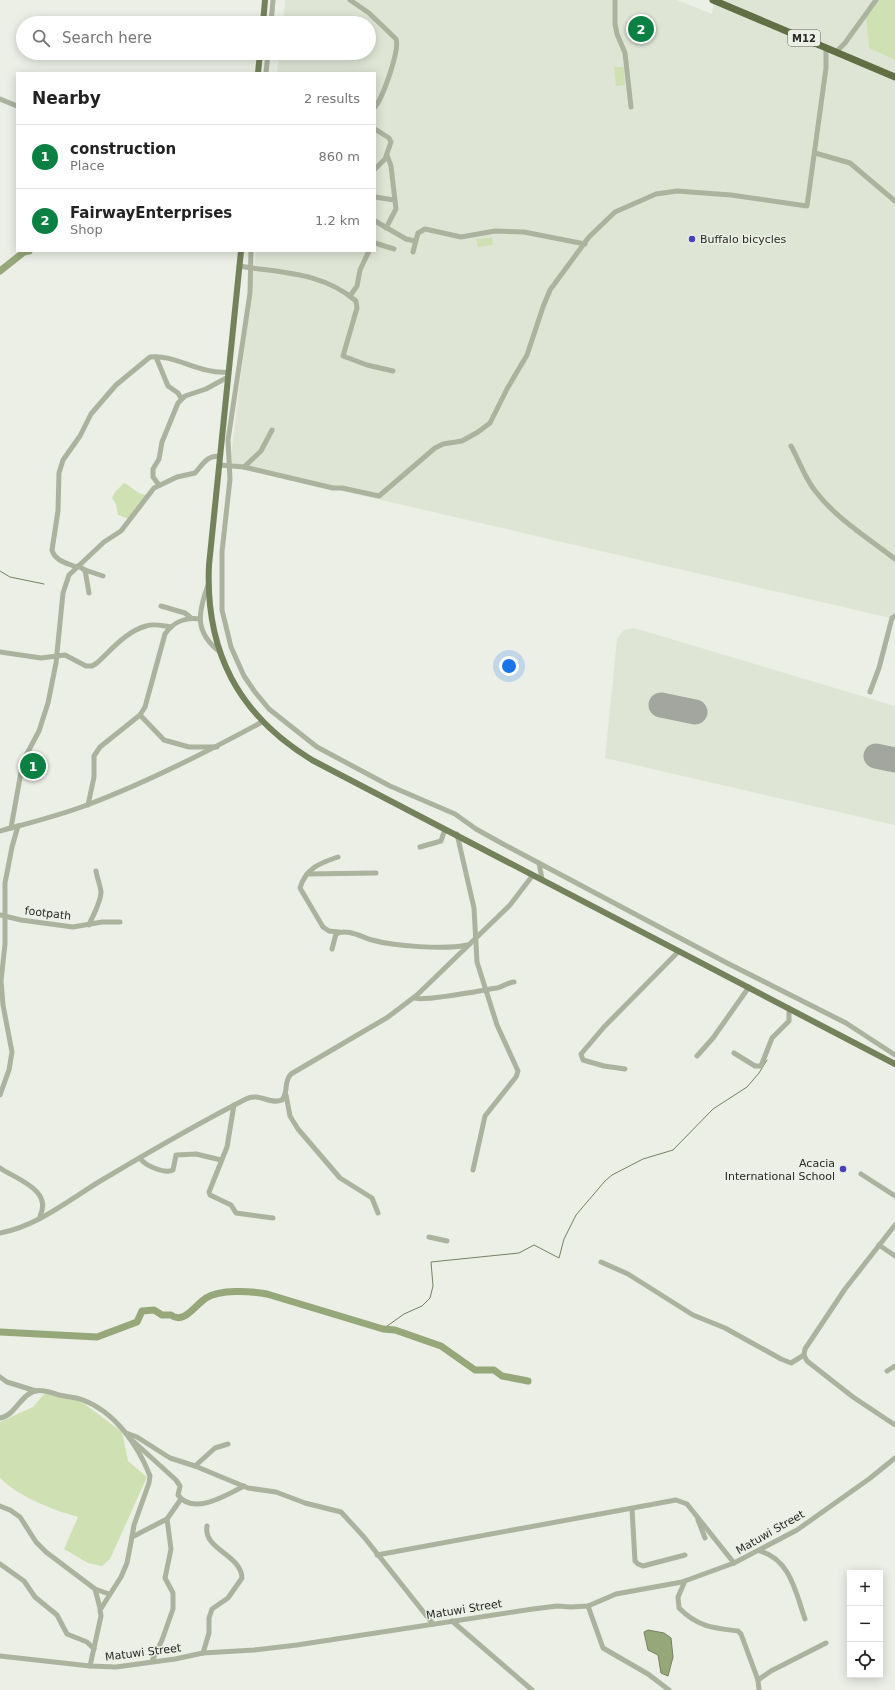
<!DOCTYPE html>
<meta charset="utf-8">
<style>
:root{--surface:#fff;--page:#f6f6f6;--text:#222;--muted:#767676;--line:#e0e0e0;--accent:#0b8043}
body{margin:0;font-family:"DejaVu Sans",sans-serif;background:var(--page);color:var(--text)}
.controls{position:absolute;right:12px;bottom:12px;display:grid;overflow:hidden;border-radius:0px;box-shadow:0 2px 10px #0003}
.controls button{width:36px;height:36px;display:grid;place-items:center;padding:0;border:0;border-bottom:1px solid var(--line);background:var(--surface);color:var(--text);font:20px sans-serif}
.you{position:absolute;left:509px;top:666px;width:14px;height:14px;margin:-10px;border:3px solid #fff;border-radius:50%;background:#1a73e8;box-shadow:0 0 0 6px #1a73e833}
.badge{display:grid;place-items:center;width:26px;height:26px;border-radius:50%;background:var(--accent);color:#fff;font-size:13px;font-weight:700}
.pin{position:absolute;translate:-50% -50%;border:2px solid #fff;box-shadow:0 1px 4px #0006}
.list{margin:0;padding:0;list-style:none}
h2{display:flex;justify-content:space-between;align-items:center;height:52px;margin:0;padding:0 16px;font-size:17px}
h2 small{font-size:13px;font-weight:400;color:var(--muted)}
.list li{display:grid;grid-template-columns:26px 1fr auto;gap:12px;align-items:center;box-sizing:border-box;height:64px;padding:0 16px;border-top:1px solid var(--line)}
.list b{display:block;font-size:15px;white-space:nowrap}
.list p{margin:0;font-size:13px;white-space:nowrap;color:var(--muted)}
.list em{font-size:13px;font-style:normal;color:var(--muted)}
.icon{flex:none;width:22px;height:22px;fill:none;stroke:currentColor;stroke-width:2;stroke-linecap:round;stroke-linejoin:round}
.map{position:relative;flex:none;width:895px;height:1690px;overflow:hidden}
.search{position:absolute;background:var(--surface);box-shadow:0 2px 10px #0003;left:16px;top:16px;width:360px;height:44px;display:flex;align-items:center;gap:10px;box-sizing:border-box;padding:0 14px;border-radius:22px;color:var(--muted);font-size:15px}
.panel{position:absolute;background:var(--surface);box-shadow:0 2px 10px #0003;left:16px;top:72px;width:360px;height:180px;border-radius:0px}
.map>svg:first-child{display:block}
.built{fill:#dee5d5}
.green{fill:#cfe1b3}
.water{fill:#96a879;stroke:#758260}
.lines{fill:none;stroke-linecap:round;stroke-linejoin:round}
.stream{stroke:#758260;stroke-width:1}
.river{stroke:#96a879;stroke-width:7}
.runway{stroke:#a2a69e;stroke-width:25}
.minor{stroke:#abb39e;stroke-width:5}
.major{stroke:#74825c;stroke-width:6}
.highway{stroke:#607044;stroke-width:7}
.poi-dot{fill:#4641b7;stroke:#ebefe6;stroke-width:1.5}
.labels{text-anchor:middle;stroke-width:3;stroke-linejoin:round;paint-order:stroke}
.shield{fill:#ebefe6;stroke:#626460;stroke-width:1}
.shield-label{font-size:10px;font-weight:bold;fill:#282926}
.poi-label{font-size:11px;fill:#282926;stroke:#ebefe6;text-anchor:start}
.street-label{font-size:11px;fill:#282926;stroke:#ebefe6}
</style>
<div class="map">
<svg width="895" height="1690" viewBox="0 0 895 1690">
<rect width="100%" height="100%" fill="#ebefe6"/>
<g class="built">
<polygon points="285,0 677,0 712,14 714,0 895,0 895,619 230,465 256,251 375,251 375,73 277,73 279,53 369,53 369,23 283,23"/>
<polygon points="634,628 895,706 895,825 605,758 617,639 624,630"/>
</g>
<g class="green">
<polygon points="879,0 895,0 895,60 869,48 866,18"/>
<polygon points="614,67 624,67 625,85 616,86"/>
<polygon points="492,237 493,245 478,247 476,239"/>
<path d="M124 483C133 487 136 494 146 495L129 519 118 515 116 504 112 498 115 492Z"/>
<path d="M45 1393 82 1402 122 1432 128 1461 147 1477 110 1559 102 1566 88 1563 64 1549 78 1517C53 1510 19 1497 0 1478V1422L33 1407Z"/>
</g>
<polygon class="water" points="648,1630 664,1633 671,1638 673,1657 668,1676 661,1673 658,1655 648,1650 644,1632"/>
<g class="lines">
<g class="stream">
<polyline points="0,571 10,577 44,584"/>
<polyline points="383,1329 404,1314 422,1306 430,1298 433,1286 431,1262 519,1253 534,1245 559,1258 564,1239 576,1215 605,1181 612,1175 643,1159 673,1150 713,1109 747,1087 759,1073 767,1060"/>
</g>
<g class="river">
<polyline points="0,271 24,252 29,251"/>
<path d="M0 1332 97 1337 137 1322 142 1311 154 1310 162 1315H171C184 1325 195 1305 206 1298 220 1289 251 1291 267 1294L383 1329 395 1330 441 1346 475 1370H494L502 1376 528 1381"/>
</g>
<g class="runway">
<polyline points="661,705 695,712"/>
<polyline points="876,756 895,760"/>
</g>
<g class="minor">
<path d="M350 0 369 13 396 39C400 50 383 97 375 107"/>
<polyline points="615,0 615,24 617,34 625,53 631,107"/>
<polyline points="271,23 273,0"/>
<polyline points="836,52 845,43 876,0"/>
<polyline points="266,73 268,53"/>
<polyline points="0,99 17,106"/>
<polyline points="375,129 389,138 391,142 385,159 375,169"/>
<polyline points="815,153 850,163 895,201"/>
<polyline points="375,197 394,200"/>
<polyline points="375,221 406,239 415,241"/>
<polyline points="386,228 396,209 391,166 387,155"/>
<polyline points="375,243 394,249"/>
<polyline points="251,251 250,293 228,440 230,479 222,552 222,610 231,647 244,676 255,692 269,709 317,747 390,786 455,814 476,829 503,844 727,963 846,1023 895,1055"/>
<polyline points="413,252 418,233 425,229 461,237 495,231 524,232 585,244"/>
<path d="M239 266C282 273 322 272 356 301L357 308 343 356 367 365 393 371"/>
<polyline points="350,296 357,286 360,270 369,251"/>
<polyline points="156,357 168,386 178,393 181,398"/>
<path d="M791 446C799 460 805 479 816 492 837 519 868 538 895 559"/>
<polyline points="219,465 244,467 333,488 342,488 379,496 435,448 443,444 462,441 478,432 490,423 507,389 527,355 543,307 550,290 589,237 615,212 656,194 677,191 731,195 807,206 826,68 826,48"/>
<polyline points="244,467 261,451 272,430"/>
<polyline points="159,485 153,477 153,469 159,459 162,442 178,403 185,396 206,389 228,377"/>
<polyline points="78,566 85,570 103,576"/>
<path d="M76 567C67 563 55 561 52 550L58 511 59 473 63 460 80 436 91 414 116 385 150 357C175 354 201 375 228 372"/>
<polyline points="85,570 89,593"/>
<path d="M208 585C198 613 194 632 220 652"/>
<polyline points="161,606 185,613 190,617"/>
<path d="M0 652 41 658 65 655 86 666H92L97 663C111 650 127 631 146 626 154 623 163 626 171 627"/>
<polyline points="870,692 879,668 892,618 895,616"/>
<polyline points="140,715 164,740 189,747 217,747"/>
<path d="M88 805 94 777V756L100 747 140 715 145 707 165 634C173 622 186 617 200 619"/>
<path d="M11 828 23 761 39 731 48 703 56 663 63 593 69 575 104 542 121 531 154 488 177 477 195 473C204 463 206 456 220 456"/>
<path d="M0 831C29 823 58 816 87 805 148 782 205 753 262 722"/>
<polyline points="457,834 474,908 477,962 497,1025 518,1071 516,1077 485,1116 473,1170"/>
<polyline points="420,847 441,841 445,829"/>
<path d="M338 857C320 863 306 868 300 888L323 927 329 931 339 932"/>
<polyline points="539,863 542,879"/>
<polyline points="307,874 376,873"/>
<polyline points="0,915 21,920 73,927 102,922 120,922"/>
<path d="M89 925C93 915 100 904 101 893 101 887 97 878 96 871"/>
<path d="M332 949 336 934C346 928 362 937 372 940 393 946 446 950 467 945"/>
<path d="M414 998C424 1002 483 990 497 988 503 987 508 982 514 982"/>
<polyline points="734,1053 755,1066 761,1066 772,1038 789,1021 789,1008"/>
<polyline points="697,1056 713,1038 749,987"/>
<polyline points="625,1069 604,1066 583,1060 581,1054 604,1027 679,951"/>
<polyline points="0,1095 9,1070 12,1052 3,1005 1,981 5,944 5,883 12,847 18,826"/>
<polyline points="286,1095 290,1116 298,1129 340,1178 372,1198 378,1213"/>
<polyline points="234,1105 227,1147 209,1192 210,1195 231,1205 236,1213 273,1218"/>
<path d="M140 1158C145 1166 165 1174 173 1170L176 1155 196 1154 221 1160"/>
<path d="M0 1168C16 1179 53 1190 40 1216"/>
<polyline points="861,1174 895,1196"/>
<polyline points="895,1225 845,1289 805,1349 804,1355 807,1361 853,1397 895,1425"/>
<path d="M0 1233C38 1226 70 1199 102 1180 149 1152 197 1124 246 1099 259 1092 269 1105 282 1100 289 1092 283 1082 291 1074L388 1017 417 995 510 905 533 875"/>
<polyline points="429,1237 447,1241"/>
<polyline points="879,1245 895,1256"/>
<polyline points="601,1262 628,1274 693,1315 725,1328 781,1359 791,1363 804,1355"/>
<polyline points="887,1371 895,1366"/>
<polyline points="0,1377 7,1382 36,1391"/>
<path d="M0 1418C15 1416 20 1395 35 1391 43 1389 52 1393 59 1395 67 1397 75 1397 83 1400 115 1412 138 1445 150 1476L149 1483 134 1525 132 1537"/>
<polyline points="126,1433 137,1437 170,1458 195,1466 248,1488 276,1492 305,1503 341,1512 364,1537 433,1624"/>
<path d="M133 1441 176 1480 180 1486 178 1495C193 1516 227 1495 244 1486"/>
<polyline points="195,1466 215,1448 228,1444"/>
<polyline points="0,1506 10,1510 20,1517 36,1542 46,1552 95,1589 109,1594"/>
<polyline points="632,1509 635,1561 638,1564 643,1566 685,1555"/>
<polyline points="698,1520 705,1538"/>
<path d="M760 1551C790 1559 796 1593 805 1619"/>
<polyline points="377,1555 676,1500 687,1504 734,1563"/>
<polyline points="0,1564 24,1581 35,1597 57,1615 67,1634 87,1642 94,1649"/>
<path d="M685 1581 678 1597 679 1608C698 1627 713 1628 738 1631L741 1634 758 1680 759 1690"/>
<polyline points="95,1589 100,1608"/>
<polyline points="588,1606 603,1648 648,1674 669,1690"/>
<polyline points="452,1621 532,1690"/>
<path d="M203 1653 209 1633V1618L212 1609 228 1598 242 1578C241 1554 203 1550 207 1526"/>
<polyline points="0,1656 90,1666 116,1667 175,1659 203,1653 254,1650 297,1645 533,1609 557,1606 571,1607 588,1606 616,1594 682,1582 734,1563 797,1530 869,1479 895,1458"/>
<polyline points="152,1661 162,1640 173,1609 173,1593 165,1578 171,1549 167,1519"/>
<polyline points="90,1666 101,1616 100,1610 121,1577 127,1563 132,1537 167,1519 181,1499"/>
<polyline points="758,1680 771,1671 826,1643"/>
</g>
<g class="major">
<polyline points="263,23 265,0"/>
<polyline points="258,73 260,53"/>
<path d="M241 251 209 565C205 651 238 715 312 760L895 1064"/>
</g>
<polyline class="highway" points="713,0 895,77"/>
</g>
<g class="poi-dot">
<circle cx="692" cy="239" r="4"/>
<circle cx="843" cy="1169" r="4"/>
</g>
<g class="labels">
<rect class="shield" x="788" y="30" width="32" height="16" rx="3"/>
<g class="shield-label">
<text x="804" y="42">M12</text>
</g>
<g class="poi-label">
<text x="700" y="243">Buffalo bicycles</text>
<text x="835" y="1167" text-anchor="end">Acacia<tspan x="835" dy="13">International School</tspan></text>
</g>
<g class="street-label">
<text transform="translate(48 913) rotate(7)" y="4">footpath</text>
<text transform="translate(770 1532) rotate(-30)" y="4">Matuwi Street</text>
<text transform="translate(464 1609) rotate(-9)" y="4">Matuwi Street</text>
<text transform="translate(143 1652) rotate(-7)" y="4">Matuwi Street</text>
</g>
</g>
</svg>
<div class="controls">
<button>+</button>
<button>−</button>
<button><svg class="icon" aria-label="locate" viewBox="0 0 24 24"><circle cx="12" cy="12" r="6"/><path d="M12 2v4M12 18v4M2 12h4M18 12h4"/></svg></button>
</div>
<div class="you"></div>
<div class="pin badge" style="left:33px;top:766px">1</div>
<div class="pin badge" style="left:641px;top:29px">2</div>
<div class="search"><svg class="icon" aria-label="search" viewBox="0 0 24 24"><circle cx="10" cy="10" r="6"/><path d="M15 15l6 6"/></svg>Search here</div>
<section class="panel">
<h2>Nearby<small>2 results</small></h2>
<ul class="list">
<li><span class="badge">1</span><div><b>construction</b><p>Place</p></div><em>860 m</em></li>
<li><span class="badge">2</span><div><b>FairwayEnterprises</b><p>Shop</p></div><em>1.2 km</em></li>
</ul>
</section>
</div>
